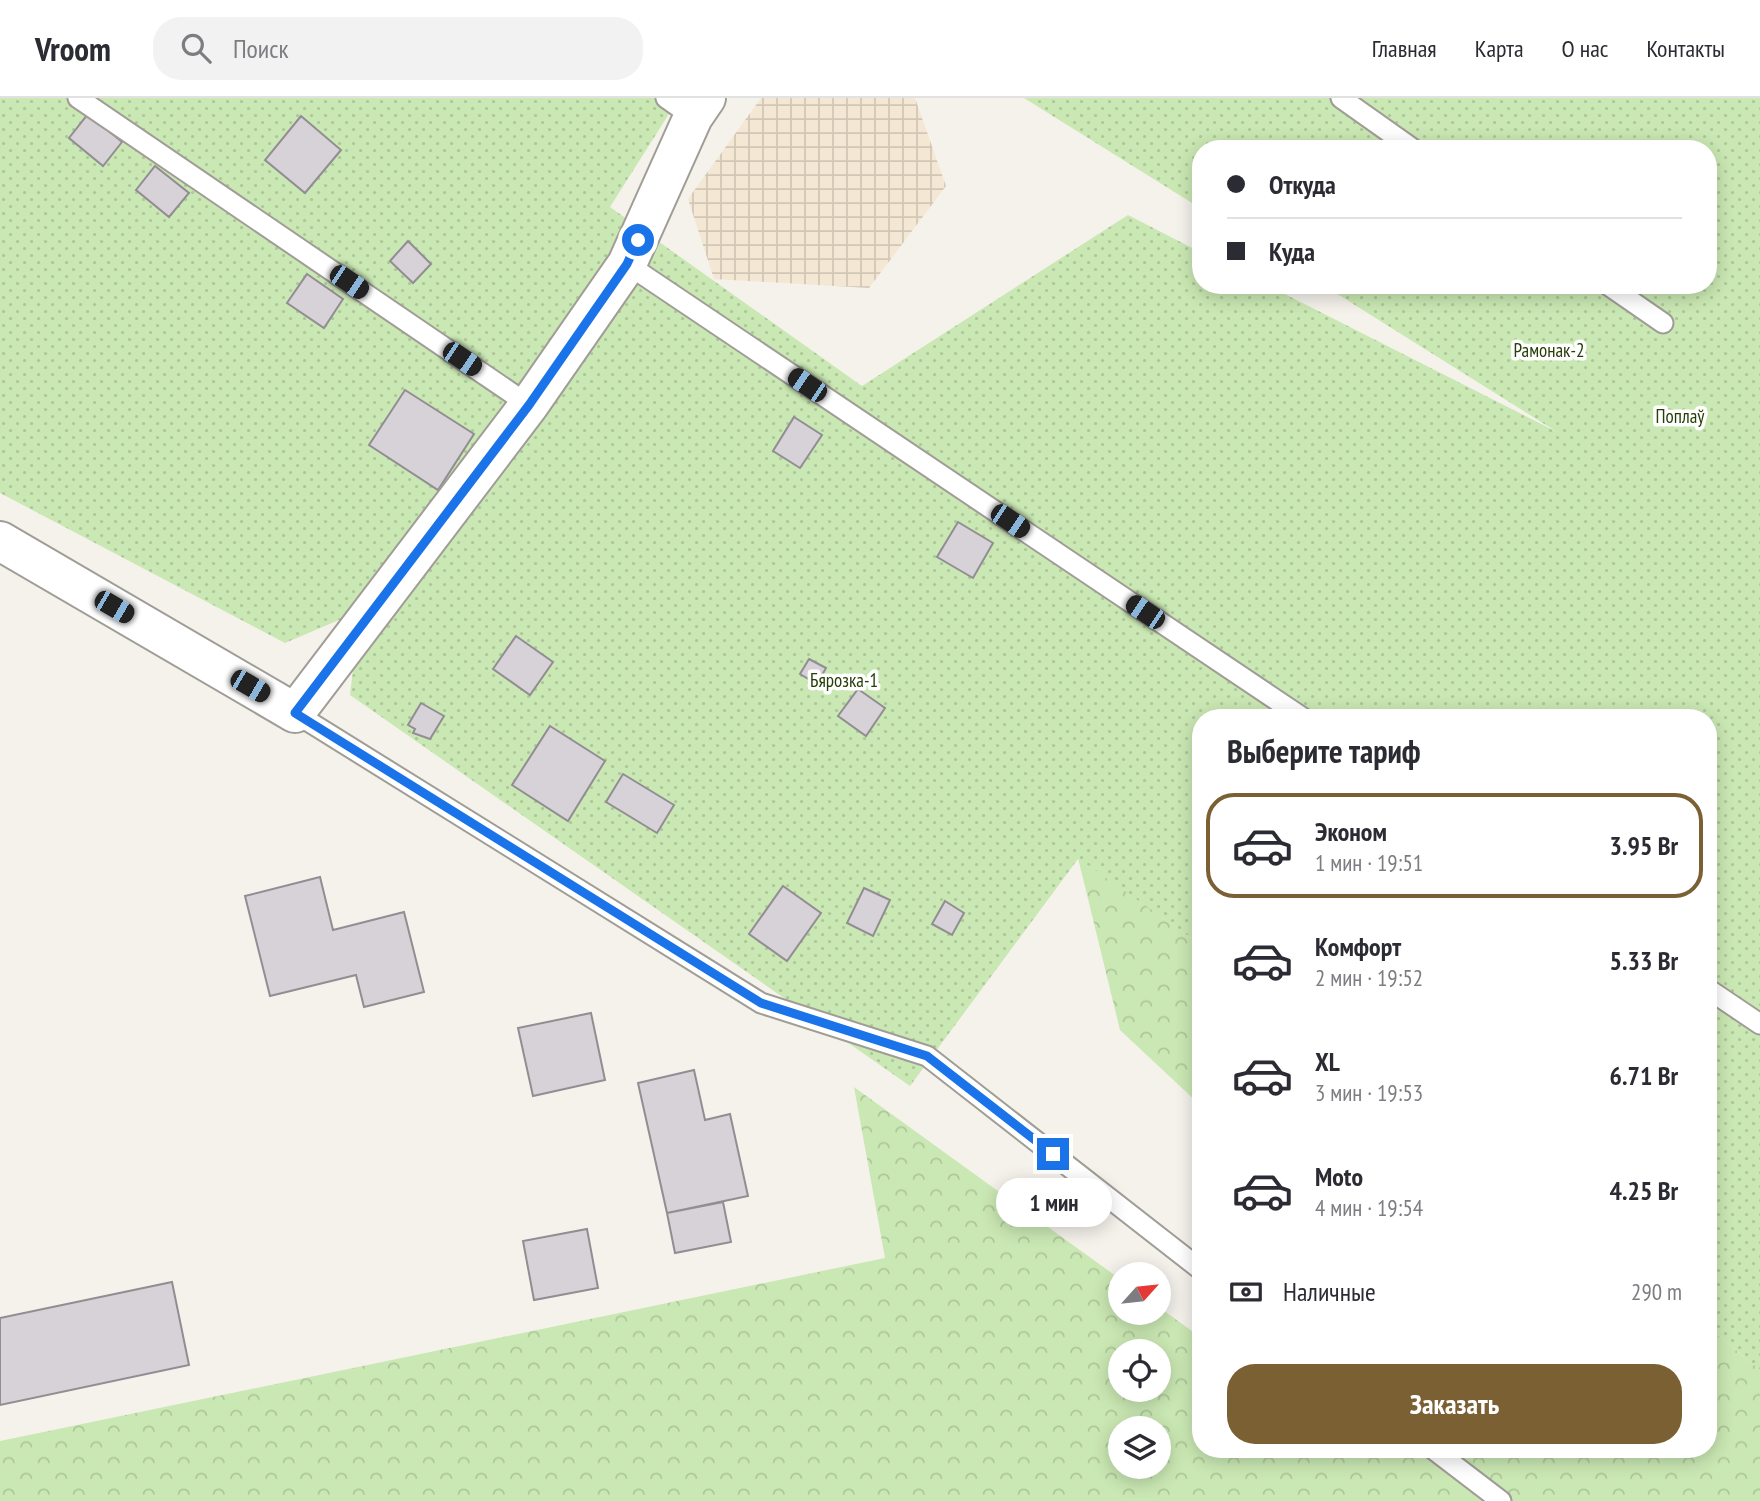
<!DOCTYPE html>
<html lang="ru">
<meta charset="utf-8">
<style>
:root{--surface:#fff;--page:#f2f2f3;--text:#2b2b33;--muted:#7c7c81;--line:#e1e1e2;--accent:#7a6032}
body{margin:0;font-family:"PT Sans Narrow",sans-serif;background:var(--page);color:var(--text);height:100vh;display:flex;flex-direction:column;font-size:26px;white-space:nowrap}
*{box-sizing:border-box;margin:0}
p{font-size:23px;color:var(--muted)}
.icon{flex:none;width:38px;height:38px;fill:none;stroke:currentColor;stroke-width:2;stroke-linecap:round;stroke-linejoin:round}
.map{position:relative;flex:1;overflow:hidden}
.panel{position:absolute;left:1192px;top:611px;width:525px;height:749px;display:flex;flex-direction:column;background:var(--surface);border-radius:28px;box-shadow:0 4px 18px #0003}
.panel>*{flex:none}
.hud{position:absolute;left:1192px;top:42px;width:525px;height:154px;border-radius:28px;box-shadow:0 4px 18px #0003;display:grid;align-content:center;height:154px;padding:0 35px;background:var(--surface)}
.needle{width:46px;rotate:63deg}
.buttons{position:absolute;left:1108px;top:1164px;display:grid;gap:14px}
.buttons a{display:grid;place-items:center;width:63px;height:63px;border-radius:50%;background:var(--surface);box-shadow:0 4px 18px #0003;font-size:35px}
.end{position:absolute;width:32px;height:32px;margin:-16px;border:9px solid #1a73e8;background:#fff;box-shadow:0 0 0 4px #fff}
.from{border-radius:50%}
.bubble{position:absolute;height:49px;border-radius:24px;background:var(--surface);box-shadow:0 4px 18px #0003;font-size:23px;font-weight:600;line-height:49px;text-align:center}
.car{position:absolute;width:21px;height:42px;margin:-21px -10px;border-radius:9px;box-shadow:0 0 5px 2px #0007;background:linear-gradient(#222 24%,#8ab4d8 0 40%,#222 0 76%,#8ab4d8 0 86%,#222 0)}
.hud b{display:flex;align-items:center;gap:24px;height:66px;font-size:26px}
.hud b+b{border-top:2px solid var(--line)}
.hud i{width:18px;height:18px;background:var(--text)}
ul{padding:0;list-style:none}
li{display:flex;align-items:center;gap:21px;height:105px;margin:0 14px 10px;padding:0 21px;border:4px solid transparent;border-radius:28px}
li div{flex:1}
li b{display:block;font-size:26px}
li em{font-style:normal;font-weight:600}
li.current{border-color:var(--accent)}
li>.icon{width:63px;height:63px;stroke-width:1.5}
h2{padding:0 35px;font-size:32px;line-height:84px}
.pay{display:flex;align-items:center;gap:18px;height:77px;padding:0 35px;font-size:26px}
.pay p{margin-inline-start:auto}
.action{display:flex;gap:14px;margin-top:auto;padding:14px 35px}
.action a{flex:1;height:80px;border-radius:28px;background:var(--accent);color:#fff;font-size:28px;font-weight:600;line-height:80px;text-align:center}
header{display:flex;align-items:center;gap:42px;box-sizing:border-box;height:98px;padding:0 35px;background:var(--surface);border-bottom:2px solid var(--line)}
header strong{font-size:33px}
nav{display:flex;gap:38px;margin-inline-start:auto;font-size:24px}
.search{width:490px;height:63px;background:var(--page);display:flex;align-items:center;gap:18px;box-sizing:border-box;padding:0 24px;border-radius:28px;color:var(--muted);font-size:26px}
.map>svg:first-child{display:block}
.industrial{fill:url(#industrial-grid)}
.grass{fill:url(#grass-dots)}
.forest{fill:url(#forest-crowns);fill-rule:evenodd}
.building{fill:#d6d2d7;stroke:#918d92;stroke-width:2}
.lines{fill:none;stroke-linecap:round;stroke-linejoin:round}
.service-casing{stroke:#a09d97;stroke-width:23}
.minor-casing{stroke:#a09d97;stroke-width:42}
.service{stroke:#fff;stroke-width:19}
.minor{stroke:#fff;stroke-width:38}
.route{stroke:#1a73e8;stroke-width:9}
.labels{text-anchor:middle;stroke-width:7;stroke-linejoin:round;paint-order:stroke}
.park-label{font-size:19px;fill:#253f06;stroke:#fff}
</style>
<header>
<strong>Vroom</strong>
<div class="search"><svg class="icon" aria-label="search" viewBox="0 0 24 24"><circle cx="10" cy="10" r="6"/><path d="M15 15l6 6"/></svg>Поиск</div>
<nav><a>Главная</a><a>Карта</a><a>О нас</a><a>Контакты</a></nav>
</header>
<div class="map">
<svg width="1760" height="1403" viewBox="0 0 1760 1403">
<defs>
<pattern id="industrial-grid" width="8" height="8" patternUnits="userSpaceOnUse" patternTransform="scale(1.75)"><rect width="8" height="8" fill="#f4e7d3"/><path d="M0 4h8M4 0v8" fill="none" stroke="#d2c7b6"/></pattern>
<pattern id="grass-dots" width="8" height="8" patternUnits="userSpaceOnUse" patternTransform="scale(1.75)"><rect width="8" height="8" fill="#cae8b3"/><path d="M2 2h.1M6 6h.1" fill="none" stroke="#aec79a" stroke-width="1.8" stroke-linecap="round"/></pattern>
<pattern id="forest-crowns" width="20" height="18" patternUnits="userSpaceOnUse" patternTransform="scale(1.75)"><rect width="20" height="18" fill="#cae8b3"/><path d="M2 6a3 3 0 1 1 6 0M12 15a3 3 0 1 1 6 0" fill="none" stroke="#aec79a"/></pattern>
</defs>
<rect width="100%" height="100%" fill="#f5f2ec"/>
<path class="industrial" d="M761,0H915L946,88L869,190L714,181L688,101Z"/>
<path class="grass" d="M0,0H679L610,109L862,288L1128,117L1200,154V187H1267L1557,334L1323,187H1708V51H1200V110L1024,0H1760V1272L1708,1229V620H1200V846L1078,761L910,988L350,597L360,513L285,545L0,395Z"/>
<path class="forest" d="M1078,760L1200,846V1007L1120,932Z
M854,989L1120,1181V1214H1158L1159,1209L1200,1239V1351H1708V1229L1760,1272V1403H0V1343L885,1160ZM1120,1253H1158V1292H1120ZM1120,1330H1158V1368H1120Z"/>
<path class="building" d="M88,16L122,44L103,68L69,40Z
M301,18L341,52L305,95L265,62Z
M155,68L189,95L169,119L136,92Z
M408,143L431,166L413,185L390,163Z
M307,176L343,201L324,230L287,205Z
M405,292L474,336L438,392L369,347Z
M794,319L822,337L800,370L773,353Z
M958,424L993,445L973,480L937,459Z
M516,538L553,564L530,597L493,571Z
M809,561L826,570L817,586L800,576Z
M858,591L885,610L866,638L838,618Z
M421,605L444,618L430,641L413,635L415,631L408,627Z
M550,628L605,663L568,723L512,687Z
M623,676L674,707L657,735L606,704Z
M320,779L333,832L404,814L424,894L364,909L356,877L270,898L245,798Z
M783,788L821,815L787,863L749,836Z
M864,790L890,802L873,838L847,825Z
M945,803L964,815L952,837L932,826Z
M591,915L605,982L533,998L518,930Z
M694,972L705,1022L730,1016L748,1098L667,1115L638,985Z
M723,1104L731,1144L675,1155L667,1115Z
M587,1131L598,1190L534,1202L523,1143Z
M172,1184L189,1267L0,1307V1220Z"/>
<g class="lines">
<g class="service-casing">
<path id="service" d="M78,0L529,307
M666,0L693,19
M1341,0L1413,51
M627,166L1303,620
M1608,187L1663,225
M295,615L761,905L927,958L1200,1171
M1708,891L1760,926
M1433,1351L1501,1403"/>
</g>
<g class="minor-casing">
<path id="minor" d="M0,443L295,615L529,307L627,166L693,19L706,0"/>
</g>
<use href="#service" class="service"/>
<use href="#minor" class="minor"/>
</g>
<g class="lines">
<path class="route" d="M638,142L627,166L529,307L295,615L761,905L927,958L1053,1056"/>
</g>
<g class="labels">
<g class="park-label">
<text x="1549" y="259">Рамонак-2</text>
<text x="1680" y="325">Поплаў</text>
<text x="844" y="589">Бярозка-1</text>
</g>
</g>
</svg>
<div class="buttons">
<a><svg class="needle" viewBox="-14 -14 28 28"><path d="M0-13l5 13h-10z" fill="#e53935"/><path d="M0 13l5-13h-10z" fill="#7c7c81"/></svg></a>
<a><svg class="icon" aria-label="locate" viewBox="0 0 24 24"><circle cx="12" cy="12" r="6"/><path d="M12 2v4M12 18v4M2 12h4M18 12h4"/></svg></a>
<a><svg class="icon" aria-label="layers" viewBox="0 0 24 24"><path d="M12 4l9 5-9 5-9-5zM3 14l9 5 9-5"/></svg></a>
</div>
<i class="end from" style="left:638px;top:142px"></i>
<i class="end" style="left:1053px;top:1056px"></i>
<div class="bubble" style="left:996px;top:1080px;width:116px">1 мин</div>
<i class="car" style="left:349px;top:184px;rotate:124deg"></i>
<i class="car" style="left:462px;top:261px;rotate:124deg"></i>
<i class="car" style="left:807px;top:287px;rotate:304deg"></i>
<i class="car" style="left:1010px;top:423px;rotate:124deg"></i>
<i class="car" style="left:114px;top:509px;rotate:120deg"></i>
<i class="car" style="left:1145px;top:514px;rotate:304deg"></i>
<i class="car" style="left:250px;top:588px;rotate:120deg"></i>
<div class="hud">
<b><i class="from"></i>Откуда</b>
<b><i></i>Куда</b>
</div>
<section class="panel">
<h2>Выберите тариф</h2>
<ul>
<li class="current"><svg class="icon" aria-label="car" viewBox="0 0 24 24"><path d="M5 17H2v-5l4-1 3-4h7l3 4 3 1v5h-3M9 17h6M6 11h13"/><circle cx="7" cy="17" r="2"/><circle cx="17" cy="17" r="2"/></svg><div><b>Эконом</b><p>1 мин · 19:51</p></div><em>3.95 Br</em></li>
<li><svg class="icon" aria-label="car" viewBox="0 0 24 24"><path d="M5 17H2v-5l4-1 3-4h7l3 4 3 1v5h-3M9 17h6M6 11h13"/><circle cx="7" cy="17" r="2"/><circle cx="17" cy="17" r="2"/></svg><div><b>Комфорт</b><p>2 мин · 19:52</p></div><em>5.33 Br</em></li>
<li><svg class="icon" aria-label="car" viewBox="0 0 24 24"><path d="M5 17H2v-5l4-1 3-4h7l3 4 3 1v5h-3M9 17h6M6 11h13"/><circle cx="7" cy="17" r="2"/><circle cx="17" cy="17" r="2"/></svg><div><b>XL</b><p>3 мин · 19:53</p></div><em>6.71 Br</em></li>
<li><svg class="icon" aria-label="car" viewBox="0 0 24 24"><path d="M5 17H2v-5l4-1 3-4h7l3 4 3 1v5h-3M9 17h6M6 11h13"/><circle cx="7" cy="17" r="2"/><circle cx="17" cy="17" r="2"/></svg><div><b>Moto</b><p>4 мин · 19:54</p></div><em>4.25 Br</em></li>
</ul>
<div class="pay"><svg class="icon" aria-label="cash" viewBox="0 0 24 24"><path d="M3 7h18v10H3z"/><circle cx="12" cy="12" r="2"/></svg>Наличные<p>290 m</p></div>
<div class="action"><a>Заказать</a></div>
</section>
</div>
